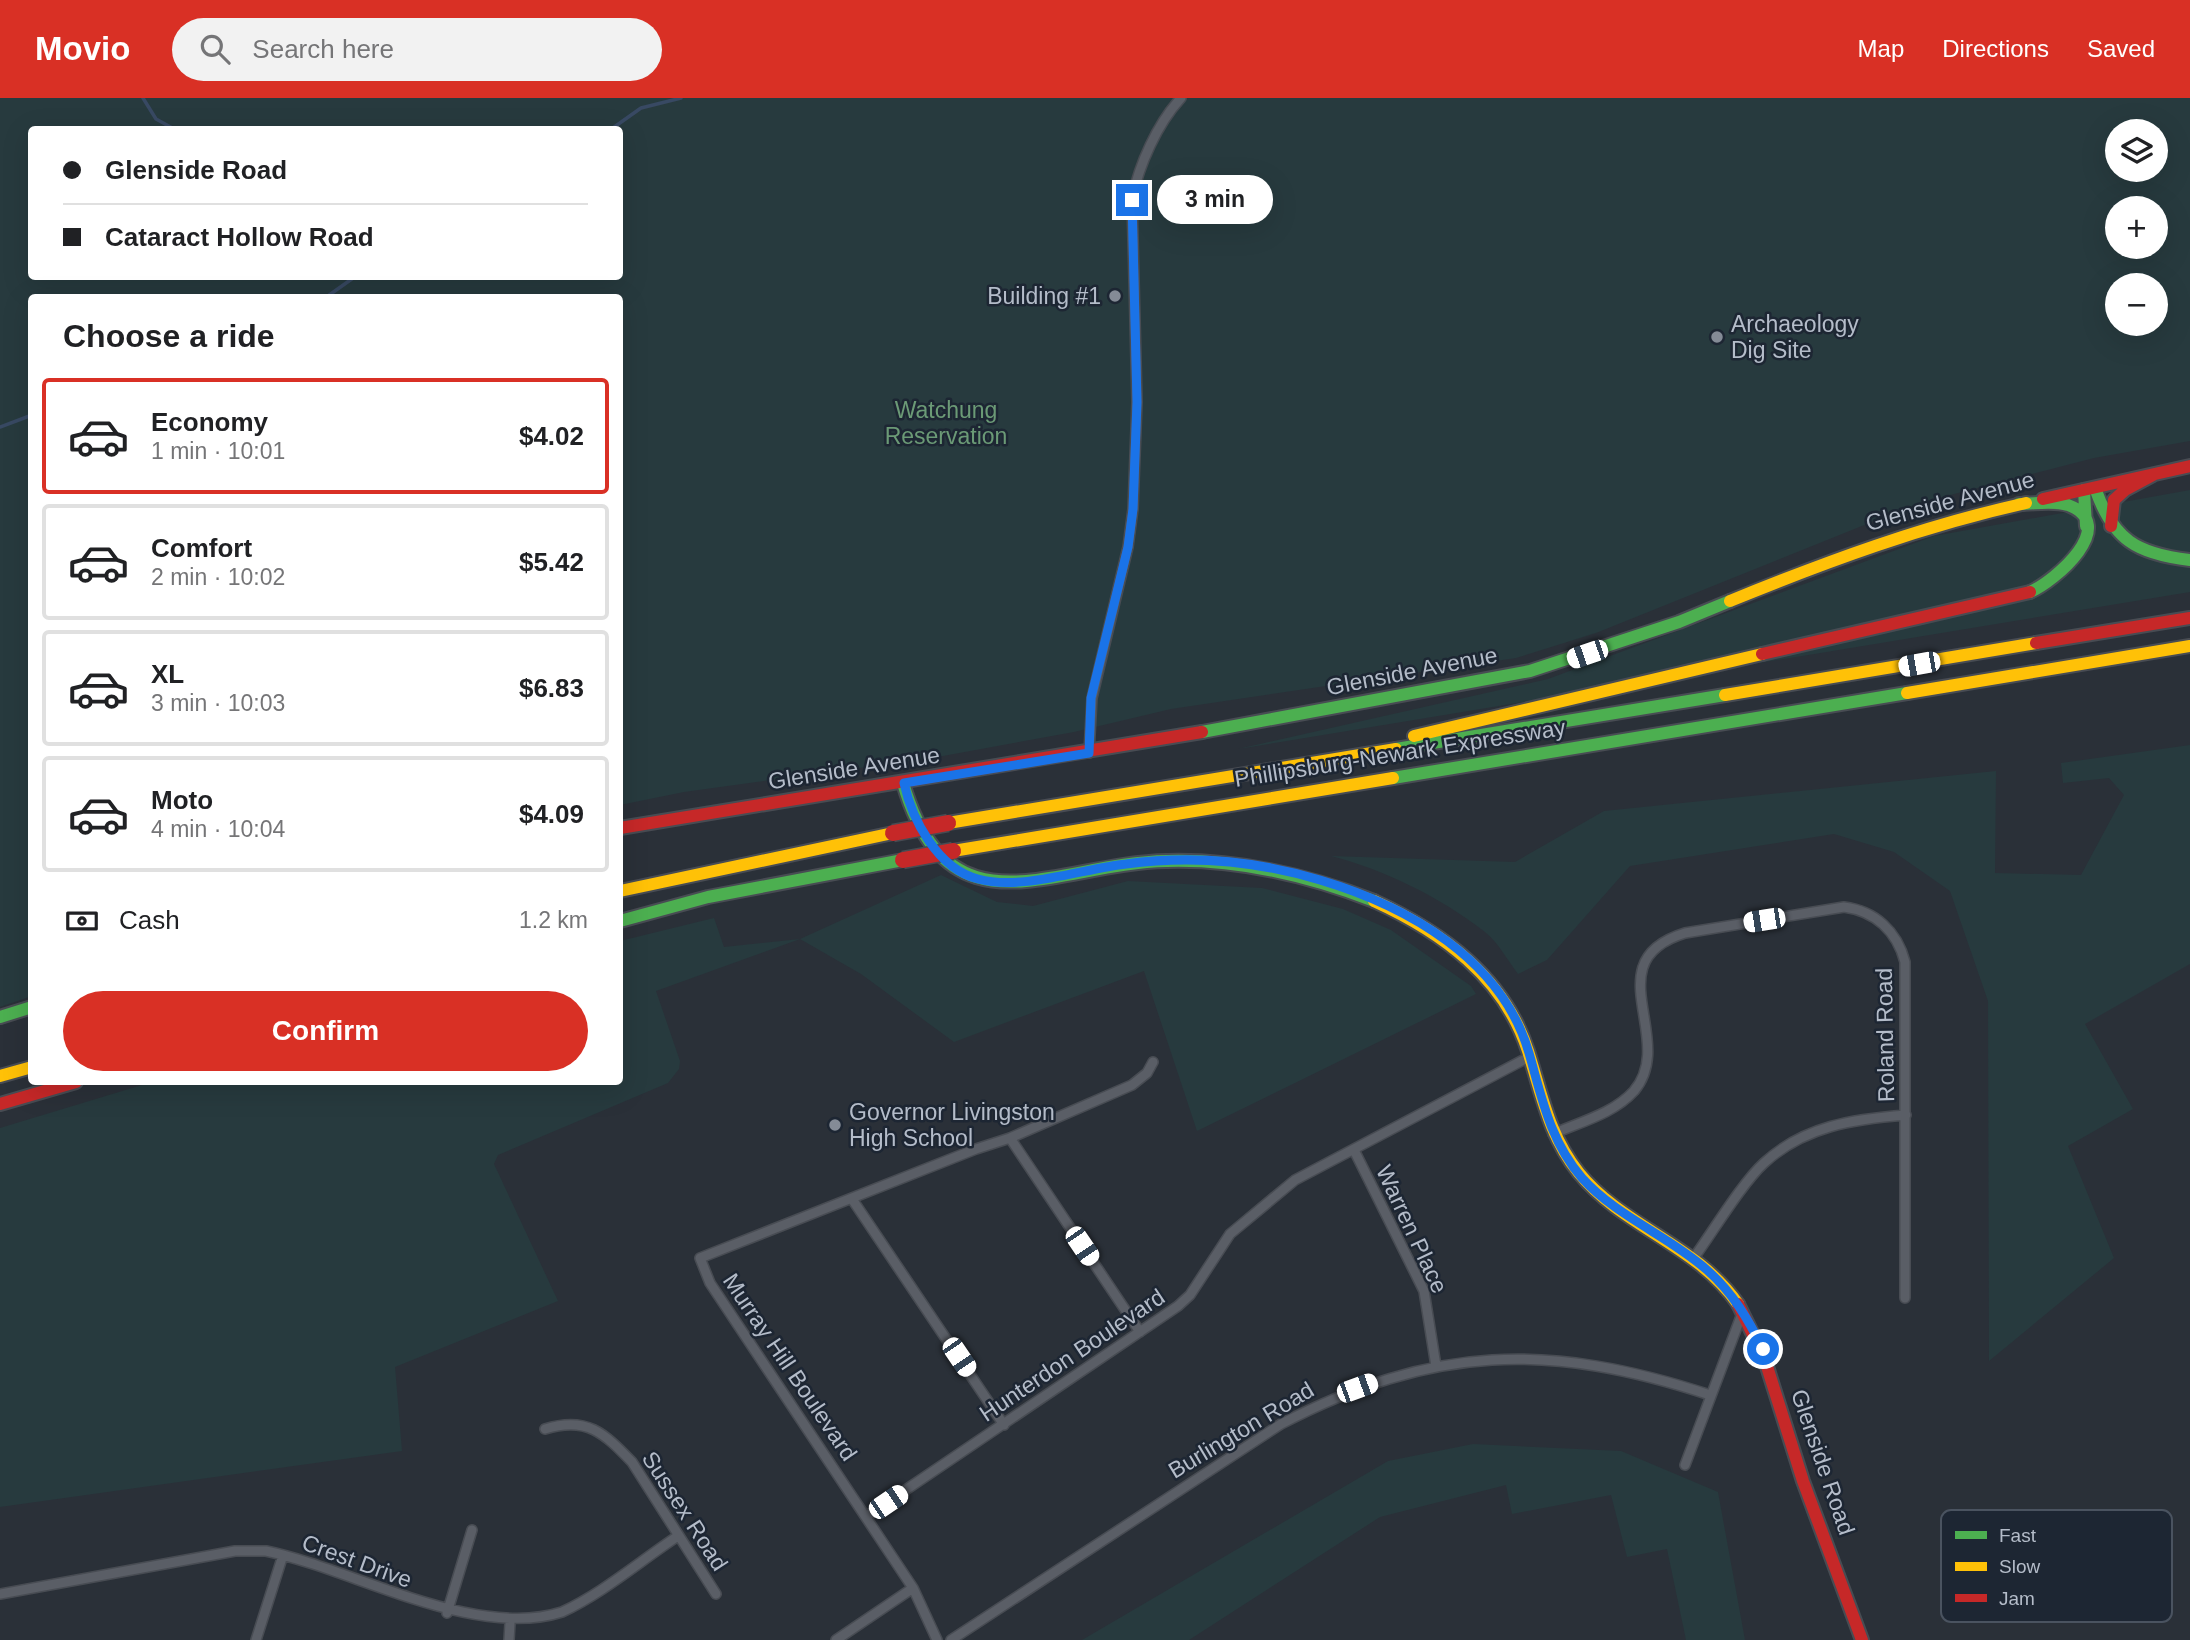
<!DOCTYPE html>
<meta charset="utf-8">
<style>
:root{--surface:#fff;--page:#f2f2f2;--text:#202124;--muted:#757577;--line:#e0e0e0;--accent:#d93025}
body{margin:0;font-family:Helvetica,sans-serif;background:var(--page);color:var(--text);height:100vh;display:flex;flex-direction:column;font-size:26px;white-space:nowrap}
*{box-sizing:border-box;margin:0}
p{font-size:23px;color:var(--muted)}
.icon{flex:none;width:38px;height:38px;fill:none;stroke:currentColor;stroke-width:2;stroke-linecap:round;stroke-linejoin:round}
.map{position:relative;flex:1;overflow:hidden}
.drawer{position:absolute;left:28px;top:196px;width:595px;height:791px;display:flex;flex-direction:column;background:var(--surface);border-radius:7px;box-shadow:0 7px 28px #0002}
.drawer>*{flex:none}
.banner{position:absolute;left:28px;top:28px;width:595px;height:154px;border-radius:7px;box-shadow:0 7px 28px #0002;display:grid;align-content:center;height:154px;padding:0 35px;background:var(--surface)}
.tools{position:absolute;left:2105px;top:21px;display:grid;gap:14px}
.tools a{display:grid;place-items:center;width:63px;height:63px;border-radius:50%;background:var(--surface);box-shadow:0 7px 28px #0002;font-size:35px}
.end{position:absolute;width:32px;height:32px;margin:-16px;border:9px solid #1a73e8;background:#fff;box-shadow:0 0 0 4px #fff}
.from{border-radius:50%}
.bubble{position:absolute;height:49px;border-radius:24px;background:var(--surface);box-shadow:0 7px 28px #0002;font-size:23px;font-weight:800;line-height:49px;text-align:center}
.car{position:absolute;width:21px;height:42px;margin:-21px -10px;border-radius:9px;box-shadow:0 0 5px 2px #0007;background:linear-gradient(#fff 24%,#345 0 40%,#fff 0 76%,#345 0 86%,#fff 0)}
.banner b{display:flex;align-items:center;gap:24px;height:66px;font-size:26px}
.banner b+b{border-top:2px solid var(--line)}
.banner i{width:18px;height:18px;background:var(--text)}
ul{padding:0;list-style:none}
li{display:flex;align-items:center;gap:21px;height:116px;margin:0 14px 10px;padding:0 21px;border:4px solid var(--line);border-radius:7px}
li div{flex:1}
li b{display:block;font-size:26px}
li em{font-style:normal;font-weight:800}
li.current{border-color:var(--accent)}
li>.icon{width:63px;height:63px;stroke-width:1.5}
h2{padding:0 35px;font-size:32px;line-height:84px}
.pay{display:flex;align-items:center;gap:18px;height:77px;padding:0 35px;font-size:26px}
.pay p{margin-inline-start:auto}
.primary-button{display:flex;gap:14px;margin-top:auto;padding:14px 35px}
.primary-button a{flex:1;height:80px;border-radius:42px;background:var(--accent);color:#fff;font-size:28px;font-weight:800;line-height:80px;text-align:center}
header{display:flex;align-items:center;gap:42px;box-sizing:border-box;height:98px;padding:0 35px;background:var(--accent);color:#fff}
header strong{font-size:33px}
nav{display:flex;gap:38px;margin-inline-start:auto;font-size:24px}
.search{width:490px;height:63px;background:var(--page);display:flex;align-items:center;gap:18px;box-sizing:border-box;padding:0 24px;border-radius:38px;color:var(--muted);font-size:26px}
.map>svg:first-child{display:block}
.green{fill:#273a3e;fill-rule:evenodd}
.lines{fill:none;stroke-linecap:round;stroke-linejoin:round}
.stream{stroke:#384963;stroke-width:3.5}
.street-casing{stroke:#484c53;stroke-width:12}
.fast-casing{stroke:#484c53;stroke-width:16}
.slow-casing{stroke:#484c53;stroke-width:16}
.jam-casing{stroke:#484c53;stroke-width:16}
.street{stroke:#5a5e66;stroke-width:9}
.fast{stroke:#4caf50;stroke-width:12}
.slow{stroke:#ffc107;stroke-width:12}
.jam{stroke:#c62828;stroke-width:12}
.jam-bridge-casing{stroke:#474c53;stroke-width:19;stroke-linecap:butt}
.jam-bridge{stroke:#c62828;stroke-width:16}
.route{stroke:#1a73e8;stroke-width:9}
.poi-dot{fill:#848b96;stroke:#1d2633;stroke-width:2.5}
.labels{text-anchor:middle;stroke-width:5;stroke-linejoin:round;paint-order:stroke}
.poi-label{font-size:23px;fill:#b4bcc9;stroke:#1d2633;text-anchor:start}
.park-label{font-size:23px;fill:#6b9a76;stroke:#1d2633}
.street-label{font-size:23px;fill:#b4bcc9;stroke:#1d2633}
.key{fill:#1d2633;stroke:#4a5360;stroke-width:2}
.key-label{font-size:19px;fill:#b4bcc9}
</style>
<header>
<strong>Movio</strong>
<div class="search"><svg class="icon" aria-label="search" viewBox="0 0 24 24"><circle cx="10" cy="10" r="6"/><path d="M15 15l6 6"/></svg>Search here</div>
<nav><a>Map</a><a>Directions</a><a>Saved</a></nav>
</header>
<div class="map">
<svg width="2190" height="1542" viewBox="0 0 2190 1542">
<rect width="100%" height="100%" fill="#2a3038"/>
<path class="green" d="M0,0H2190V343L2094,360L1919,405L1596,535L1516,560L1171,611L1074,634L932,660L684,694L620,707V200H32V898L0,909ZM32,32H620V178H32ZM2118,33H2156V72H2118ZM2118,110H2156V149H2118ZM2118,187H2156V226H2118Z
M2190,392V494L1238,651L1548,581L1934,438Z
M2190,647V866L2085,926L2133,1011L2068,1048L2114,1160L1989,1263L1988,903L1950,793L1894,754L1834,736L1630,768L1547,862L1518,876C1508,863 1498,844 1485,834C1440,799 1385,772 1331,758L1515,764L1604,713L1996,673L1995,775L2081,777L2124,697L2109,680L2063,685L2061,665Z
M941,777L997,804L1033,808L1128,783L1262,790L1343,811L1391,832L1471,888L1476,896L1197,1033L1144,873L954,944L861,876L800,841L656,893L680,963L679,971L668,985L498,1057L494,1066L558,1203L395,1269L402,1353L0,1409V1030L152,984H620V843L714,820L724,849L800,841Z
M1473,1346L1621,1353L1718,1394L1745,1542H1686L1667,1451L1627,1459L1611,1397L1512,1416L1506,1387L1380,1419L1189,1542H1082L1388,1363Z"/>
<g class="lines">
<path class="stream" d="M143,0L156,21L176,32
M610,32L641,10L681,0
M325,200L356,178
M0,329L32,317"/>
<g class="street-casing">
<path id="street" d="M1089,655L1092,600L1128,449L1133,411L1137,304L1132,101C1139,67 1157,26 1181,0
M1553,1036C1580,1024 1613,1016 1634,993C1678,941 1594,863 1685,835L1844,809C1875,813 1897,833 1905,864V1200
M1010,1040L1140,1234
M1354,1052L1424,1193L1436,1268
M852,1101L1004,1327
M1693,1161C1712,1135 1742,1085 1764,1065C1804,1028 1854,1021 1906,1017
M545,1331C587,1318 604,1335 632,1364L716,1496
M1685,1367L1743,1213
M867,1418L1178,1208L1190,1197L1230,1136L1295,1082L1529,959
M0,1496L235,1453H266C353,1471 474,1542 562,1514C603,1495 640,1463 678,1438
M447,1515L472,1432
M256,1542L283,1457
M509,1542L510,1525
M836,1542L913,1490
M937,1542L913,1490L710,1185L700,1160L976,1051L1010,1040L1132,987L1147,975L1153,964
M951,1542L1281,1326C1433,1247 1549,1244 1710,1297"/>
</g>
<g class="fast-casing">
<path id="fast" d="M2095,390C2113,442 2137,456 2190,462
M2084,392L2086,428
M2019,406C2035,406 2053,402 2068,407C2121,427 2055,483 2030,494
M1202,634L1530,573L1679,524L1730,503
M1396,651L1725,597
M1393,680L1907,595
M903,685C949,842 1054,765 1167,763C1239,761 1307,777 1374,803
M620,823L708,799L903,762
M0,919L32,909"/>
</g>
<g class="slow-casing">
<path id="slow" d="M1730,503C1828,463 1923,428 2026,405
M1907,595L2190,548
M1725,597L2036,545
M1414,638L1762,556
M948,725L1396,651
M953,753L1393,680
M620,793L893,735
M1374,803C1442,834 1504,879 1528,953C1542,997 1549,1038 1579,1075C1623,1129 1697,1147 1738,1206
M0,978L32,969"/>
</g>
<g class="jam-casing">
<path id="jam" d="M2043,401L2190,368
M2111,428L2114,402L2125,392L2153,377
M2036,545L2190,520
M1762,556L2030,494
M620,730L1202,634
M0,1006L76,984
M1738,1206L1764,1259L1803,1383L1862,1542"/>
</g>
<use href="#street" class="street"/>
<use href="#fast" class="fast"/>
<use href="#slow" class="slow"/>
<use href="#jam" class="jam"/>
<g class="jam-bridge-casing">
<path id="jam-bridge" d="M893,735L948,725
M903,762L953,753"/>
</g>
<use href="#jam-bridge" class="jam-bridge"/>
</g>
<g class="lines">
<path class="route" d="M1132,102L1137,304L1133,411L1128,449L1091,600L1089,655L904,685C912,722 938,771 978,781C1021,793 1082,771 1126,766C1192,757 1257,763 1320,782C1407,808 1502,861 1529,955C1542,1000 1550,1043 1582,1080C1617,1119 1669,1138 1707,1172C1733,1195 1748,1221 1763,1251"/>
</g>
<g class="poi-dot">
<circle cx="1115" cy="198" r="7"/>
<circle cx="1717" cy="239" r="7"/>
<circle cx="835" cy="1027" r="7"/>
</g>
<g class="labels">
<g class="poi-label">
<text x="1101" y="206" text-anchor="end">Building #1</text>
<text x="1731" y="234">Archaeology<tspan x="1731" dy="26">Dig Site</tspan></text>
<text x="849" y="1022">Governor Livingston<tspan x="849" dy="26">High School</tspan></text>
</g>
<g class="park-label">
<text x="946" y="320">Watchung<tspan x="946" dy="26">Reservation</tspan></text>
</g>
<g class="street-label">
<text transform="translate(1950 403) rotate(-15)" y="8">Glenside Avenue</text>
<text transform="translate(1412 573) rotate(-11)" y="8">Glenside Avenue</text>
<text transform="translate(1400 655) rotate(-9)" y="8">Phillipsburg-Newark Expressway</text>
<text transform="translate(854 670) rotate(-9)" y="8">Glenside Avenue</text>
<text transform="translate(1885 937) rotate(-91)" y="8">Roland Road</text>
<text transform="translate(1412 1131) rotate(65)" y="8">Warren Place</text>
<text transform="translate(1072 1257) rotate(-34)" y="8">Hunterdon Boulevard</text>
<text transform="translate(790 1269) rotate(56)" y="8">Murray Hill Boulevard</text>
<text transform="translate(1241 1332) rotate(-31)" y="8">Burlington Road</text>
<text transform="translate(1823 1364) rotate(71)" y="8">Glenside Road</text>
<text transform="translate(685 1413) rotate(57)" y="8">Sussex Road</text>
<text transform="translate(357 1463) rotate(20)" y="8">Crest Drive</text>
</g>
</g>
<rect x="1941" y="1412" width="231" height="112" rx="10" class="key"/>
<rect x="1955" y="1433" width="32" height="8" fill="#4caf50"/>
<rect x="1955" y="1464" width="32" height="9" fill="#ffc107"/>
<rect x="1955" y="1496" width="32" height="8" fill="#c62828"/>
<g class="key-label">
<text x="1999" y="1444">Fast</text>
<text x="1999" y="1475">Slow</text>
<text x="1999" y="1507">Jam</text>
</g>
</svg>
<div class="tools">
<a><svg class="icon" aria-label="layers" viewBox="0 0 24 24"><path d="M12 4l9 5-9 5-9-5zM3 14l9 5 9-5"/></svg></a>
<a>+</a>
<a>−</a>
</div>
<i class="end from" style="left:1763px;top:1251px"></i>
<i class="end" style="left:1132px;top:102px"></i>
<div class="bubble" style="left:1157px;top:77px;width:116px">3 min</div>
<i class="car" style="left:1587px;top:556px;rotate:251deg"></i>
<i class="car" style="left:1919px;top:566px;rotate:260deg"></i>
<i class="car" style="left:1764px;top:822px;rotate:261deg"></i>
<i class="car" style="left:1082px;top:1148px;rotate:146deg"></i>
<i class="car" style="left:959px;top:1259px;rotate:146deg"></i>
<i class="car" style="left:1357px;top:1290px;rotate:70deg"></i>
<i class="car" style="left:888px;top:1404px;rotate:56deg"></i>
<div class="banner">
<b><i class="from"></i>Glenside Road</b>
<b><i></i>Cataract Hollow Road</b>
</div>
<section class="drawer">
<h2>Choose a ride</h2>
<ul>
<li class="current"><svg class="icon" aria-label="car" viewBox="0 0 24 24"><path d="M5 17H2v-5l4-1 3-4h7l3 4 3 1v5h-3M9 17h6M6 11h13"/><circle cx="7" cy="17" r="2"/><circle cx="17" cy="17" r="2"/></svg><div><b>Economy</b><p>1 min · 10:01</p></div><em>$4.02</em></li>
<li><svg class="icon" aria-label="car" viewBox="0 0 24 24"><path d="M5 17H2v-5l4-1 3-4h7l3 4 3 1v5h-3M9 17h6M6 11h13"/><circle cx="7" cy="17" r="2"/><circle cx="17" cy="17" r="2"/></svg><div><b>Comfort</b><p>2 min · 10:02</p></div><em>$5.42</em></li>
<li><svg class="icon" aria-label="car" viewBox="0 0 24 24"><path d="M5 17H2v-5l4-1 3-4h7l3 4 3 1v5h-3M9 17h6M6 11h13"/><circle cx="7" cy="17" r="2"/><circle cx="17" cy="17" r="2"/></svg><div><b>XL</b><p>3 min · 10:03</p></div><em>$6.83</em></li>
<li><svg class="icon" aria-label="car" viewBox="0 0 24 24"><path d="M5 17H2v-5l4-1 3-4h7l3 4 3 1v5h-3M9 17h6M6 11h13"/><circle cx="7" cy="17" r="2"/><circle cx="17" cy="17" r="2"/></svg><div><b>Moto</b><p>4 min · 10:04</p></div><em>$4.09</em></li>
</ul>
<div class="pay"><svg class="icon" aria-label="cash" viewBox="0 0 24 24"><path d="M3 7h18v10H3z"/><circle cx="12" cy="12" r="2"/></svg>Cash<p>1.2 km</p></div>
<div class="primary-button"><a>Confirm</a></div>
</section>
</div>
